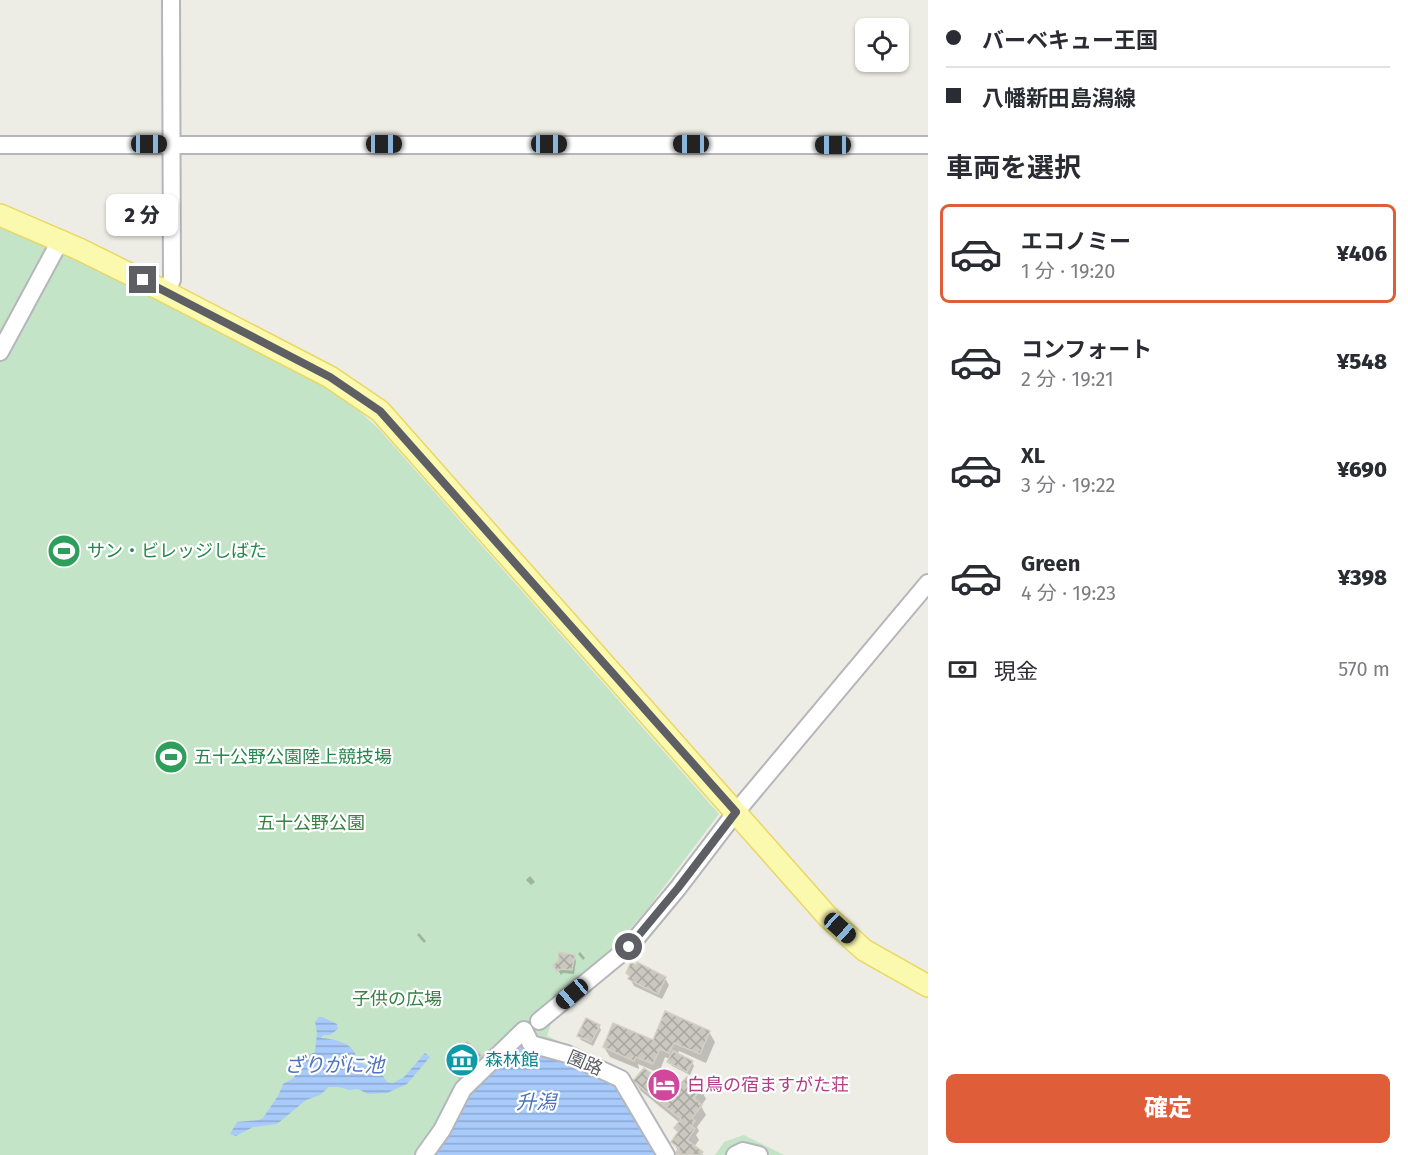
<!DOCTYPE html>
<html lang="ja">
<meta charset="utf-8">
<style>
:root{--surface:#fff;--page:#f2f2f3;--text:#2b2b33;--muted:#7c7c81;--line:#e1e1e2;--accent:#e05d39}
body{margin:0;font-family:"Fira Sans","Noto Sans JP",sans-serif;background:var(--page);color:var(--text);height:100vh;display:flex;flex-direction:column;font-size:22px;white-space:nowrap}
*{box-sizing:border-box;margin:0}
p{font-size:20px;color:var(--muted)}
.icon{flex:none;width:33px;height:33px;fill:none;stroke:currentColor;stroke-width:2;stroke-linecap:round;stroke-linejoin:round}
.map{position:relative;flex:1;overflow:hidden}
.drawer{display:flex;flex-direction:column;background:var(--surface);width:480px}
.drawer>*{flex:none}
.hud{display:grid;align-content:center;height:132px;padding:0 18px;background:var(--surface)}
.tools{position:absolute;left:855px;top:18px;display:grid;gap:12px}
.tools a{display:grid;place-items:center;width:54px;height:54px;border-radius:9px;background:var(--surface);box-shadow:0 2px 4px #0004;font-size:30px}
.end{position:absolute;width:27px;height:27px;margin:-14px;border:8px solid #5d5f64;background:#fff;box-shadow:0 0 0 3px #fff}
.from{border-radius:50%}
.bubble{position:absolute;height:42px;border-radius:9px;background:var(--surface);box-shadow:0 2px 4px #0004;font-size:20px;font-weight:800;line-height:42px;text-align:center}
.car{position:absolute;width:18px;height:36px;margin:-18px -9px;border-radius:8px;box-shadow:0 0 4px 2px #0007;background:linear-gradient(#222 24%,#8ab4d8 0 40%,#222 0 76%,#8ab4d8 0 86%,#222 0)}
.hud b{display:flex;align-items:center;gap:21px;height:57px;font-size:22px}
.hud b+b{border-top:2px solid var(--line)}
.hud i{width:15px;height:15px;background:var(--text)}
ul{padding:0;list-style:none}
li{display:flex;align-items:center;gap:18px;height:99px;margin:0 12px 9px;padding:0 6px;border:3px solid transparent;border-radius:9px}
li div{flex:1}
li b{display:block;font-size:22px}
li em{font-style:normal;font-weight:800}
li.current{border-color:var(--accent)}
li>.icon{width:54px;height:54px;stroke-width:1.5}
h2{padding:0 18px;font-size:27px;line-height:72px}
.pay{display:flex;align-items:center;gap:15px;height:66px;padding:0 18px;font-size:22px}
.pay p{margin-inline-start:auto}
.action{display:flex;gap:12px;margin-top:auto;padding:12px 18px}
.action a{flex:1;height:69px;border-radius:9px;background:var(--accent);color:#fff;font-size:24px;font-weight:800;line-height:69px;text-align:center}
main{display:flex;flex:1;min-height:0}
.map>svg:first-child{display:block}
.park{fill:#c3e4c7}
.water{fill:url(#water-rules)}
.shadow{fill:#0003}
.building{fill:url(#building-cross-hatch);stroke:#d3d0c3;stroke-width:1.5}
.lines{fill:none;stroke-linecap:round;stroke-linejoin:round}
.minor-casing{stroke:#b5b6bb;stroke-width:20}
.major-casing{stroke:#ead762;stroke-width:24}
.minor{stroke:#fff;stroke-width:16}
.major{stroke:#fbf9ad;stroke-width:21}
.route{stroke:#5d5f64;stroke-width:8}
.labels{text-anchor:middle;stroke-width:4.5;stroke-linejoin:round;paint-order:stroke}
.leisure-label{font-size:18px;fill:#27864d;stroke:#fff;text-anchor:start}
.park-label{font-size:18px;fill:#388045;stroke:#fff}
.culture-label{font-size:18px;fill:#0d838f;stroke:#fff;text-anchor:start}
.street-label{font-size:18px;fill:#5d5f64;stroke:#fff}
.hotel-label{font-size:18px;fill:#b23c85;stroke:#fff;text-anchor:start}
.water-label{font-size:20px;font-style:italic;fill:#4c73bd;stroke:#fff}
</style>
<main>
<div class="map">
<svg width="928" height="1155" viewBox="0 0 928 1155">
<defs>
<pattern id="water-rules" width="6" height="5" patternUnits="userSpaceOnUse" patternTransform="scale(1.5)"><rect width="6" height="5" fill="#a8cbfb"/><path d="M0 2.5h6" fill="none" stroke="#8ca8cf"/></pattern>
<pattern id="building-cross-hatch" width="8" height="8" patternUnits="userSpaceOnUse" patternTransform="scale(1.5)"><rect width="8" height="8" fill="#cac8c1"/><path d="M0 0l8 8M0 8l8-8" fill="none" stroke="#a7a6a0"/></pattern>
</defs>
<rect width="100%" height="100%" fill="#eeede5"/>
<path class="park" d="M0,228L83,259L343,397L378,428L719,814L648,908L552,1021L547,1036L618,1068L673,1155H0Z
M744,1135L784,1155H715L724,1142Z"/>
<path class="water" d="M319,1017H322L337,1024L338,1029L330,1035H323L321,1038C334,1039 355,1043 356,1058L363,1064L379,1070L387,1082L393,1083L404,1077L425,1053L430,1057L407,1084L387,1093L368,1094L358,1089L349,1090L339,1087H329L320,1095L306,1100L277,1124L253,1127L236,1136L230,1134L237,1122L259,1120L263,1118L278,1096L283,1084L294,1078L299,1058L306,1060L309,1055L315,1052L317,1033L315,1022Z
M516,1047H531L609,1073L666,1155H434L465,1096Z"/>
<path class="shadow" d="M530,876L535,882L531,885L526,880Z
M419,933L426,941L424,943L417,935Z
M580,952L585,958L583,960L578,954Z
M574,956L576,961L574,974L563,973L561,975L555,965Z
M627,973L665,978L669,985L662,999L634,986Z
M599,1026L601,1030L593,1046L581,1040L579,1036Z
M709,1032L715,1042L706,1063L679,1051L677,1055L692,1062L694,1066L690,1075L672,1066L669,1062L670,1059L665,1057L659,1073L638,1064L639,1069L610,1057L604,1047L654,1042Z
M481,1056L484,1063L463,1084L447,1064Z
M659,1081L701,1089L706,1099L701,1106L706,1115L697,1127L699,1131L696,1135L699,1140L694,1147L703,1155H677L679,1152L673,1142L679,1134L676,1128L680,1123L641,1091L635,1082Z"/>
<path class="building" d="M559,952L575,955L572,970L561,969L557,972L553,965L558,961Z
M631,962L636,965L637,962L666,977L658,994L628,979L630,976L626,973Z
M665,1011L710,1031L700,1054L674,1043L669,1053L660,1049L653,1064L636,1057L634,1061L603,1047L613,1023L653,1040Z
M586,1018L600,1025L591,1042L577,1036Z
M467,1041L482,1055L459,1078L445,1064L452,1057L449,1054L460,1043L463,1045Z
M673,1051L693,1061L687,1072L667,1062Z
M644,1068L659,1079L665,1071L681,1083L687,1077L702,1088L694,1098L702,1105L692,1118L695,1121L691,1126L695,1129L687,1140L703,1152L701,1155L675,1154L679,1148L671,1142L678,1132L674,1128L681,1119L633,1081Z"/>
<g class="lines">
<g class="minor-casing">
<path id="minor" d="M0,145H928
M164,291L172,280L171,0
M0,352L60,241
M539,1021L629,947L678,888L736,812L928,583
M424,1155L442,1130L463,1089L524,1030L531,1044L567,1054L621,1079L666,1155
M735,1155L743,1151L759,1155"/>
</g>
<g class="major-casing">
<path id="major" d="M0,215L79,249L164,291L330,377L380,411L828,917L864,950L928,986"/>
</g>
<use href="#minor" class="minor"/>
<use href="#major" class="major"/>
</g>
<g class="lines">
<path class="route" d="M143,280L330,377L380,411L736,812L678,888L629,947"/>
</g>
<defs>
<g id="stadium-disc" transform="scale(1.725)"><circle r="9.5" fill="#2e9e5b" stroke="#fff"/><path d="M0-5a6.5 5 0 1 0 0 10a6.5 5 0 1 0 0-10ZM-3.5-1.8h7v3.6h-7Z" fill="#fff"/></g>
<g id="museum-disc" transform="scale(1.725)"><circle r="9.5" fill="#0f9aa8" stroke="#fff"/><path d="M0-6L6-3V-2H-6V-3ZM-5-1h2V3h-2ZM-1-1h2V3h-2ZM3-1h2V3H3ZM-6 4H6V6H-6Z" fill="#fff"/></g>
<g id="hotel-disc" transform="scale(1.725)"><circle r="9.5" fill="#d1479c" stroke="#fff"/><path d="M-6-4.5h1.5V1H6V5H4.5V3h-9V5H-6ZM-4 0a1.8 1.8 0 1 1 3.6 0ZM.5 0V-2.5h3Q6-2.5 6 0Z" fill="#fff"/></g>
</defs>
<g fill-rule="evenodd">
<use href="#stadium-disc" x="64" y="551"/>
<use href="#stadium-disc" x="171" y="757"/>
<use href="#museum-disc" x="462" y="1060"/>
<use href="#hotel-disc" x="664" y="1085"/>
</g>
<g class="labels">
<g class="leisure-label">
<text x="87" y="557">サン・ビレッジしばた</text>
<text x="194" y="763">五十公野公園陸上競技場</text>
</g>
<g class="park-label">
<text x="311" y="829">五十公野公園</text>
<text x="397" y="1005">子供の広場</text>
</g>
<g class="culture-label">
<text x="485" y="1066">森林館</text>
</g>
<g class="street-label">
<text transform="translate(585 1063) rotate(23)" y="6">園路</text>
</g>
<g class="hotel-label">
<text x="687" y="1091">白鳥の宿ますがた荘</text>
</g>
<g class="water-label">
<text x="334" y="1072">ざりがに池</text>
<text x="536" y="1109">升潟</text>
</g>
</g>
</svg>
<div class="tools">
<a><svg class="icon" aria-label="locate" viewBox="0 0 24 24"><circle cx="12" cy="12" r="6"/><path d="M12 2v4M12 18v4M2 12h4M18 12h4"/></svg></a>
</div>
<i class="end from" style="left:629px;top:947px"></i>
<i class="end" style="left:143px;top:280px"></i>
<div class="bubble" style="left:106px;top:194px;width:72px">2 分</div>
<i class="car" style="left:149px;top:144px;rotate:90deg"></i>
<i class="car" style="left:384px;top:144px;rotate:90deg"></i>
<i class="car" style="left:549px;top:144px;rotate:90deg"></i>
<i class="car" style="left:691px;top:144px;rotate:270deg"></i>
<i class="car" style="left:833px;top:145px;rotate:270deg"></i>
<i class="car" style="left:840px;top:928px;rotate:132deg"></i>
<i class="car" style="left:572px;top:994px;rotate:230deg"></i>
</div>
<section class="drawer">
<div class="hud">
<b><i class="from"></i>バーベキュー王国</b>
<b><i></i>八幡新田島潟線</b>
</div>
<h2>車両を選択</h2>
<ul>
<li class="current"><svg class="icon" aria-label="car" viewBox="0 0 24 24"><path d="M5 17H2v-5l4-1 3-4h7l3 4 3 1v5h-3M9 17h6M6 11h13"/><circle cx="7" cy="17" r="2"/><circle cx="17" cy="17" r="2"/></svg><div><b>エコノミー</b><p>1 分 · 19:20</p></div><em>¥406</em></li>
<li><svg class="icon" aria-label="car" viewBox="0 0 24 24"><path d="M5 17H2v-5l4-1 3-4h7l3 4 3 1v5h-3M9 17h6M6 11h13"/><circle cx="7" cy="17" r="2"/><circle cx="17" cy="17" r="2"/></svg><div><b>コンフォート</b><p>2 分 · 19:21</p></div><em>¥548</em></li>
<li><svg class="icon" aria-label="car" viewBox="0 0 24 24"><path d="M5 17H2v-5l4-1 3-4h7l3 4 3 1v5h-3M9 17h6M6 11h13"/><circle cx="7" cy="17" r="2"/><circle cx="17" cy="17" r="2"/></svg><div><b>XL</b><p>3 分 · 19:22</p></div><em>¥690</em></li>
<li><svg class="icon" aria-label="car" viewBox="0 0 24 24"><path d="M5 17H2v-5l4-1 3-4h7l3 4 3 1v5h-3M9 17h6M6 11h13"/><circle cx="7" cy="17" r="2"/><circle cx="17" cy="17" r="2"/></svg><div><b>Green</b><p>4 分 · 19:23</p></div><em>¥398</em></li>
</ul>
<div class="pay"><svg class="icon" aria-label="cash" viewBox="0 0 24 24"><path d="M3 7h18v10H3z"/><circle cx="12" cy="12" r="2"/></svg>現金<p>570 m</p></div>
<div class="action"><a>確定</a></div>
</section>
</main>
